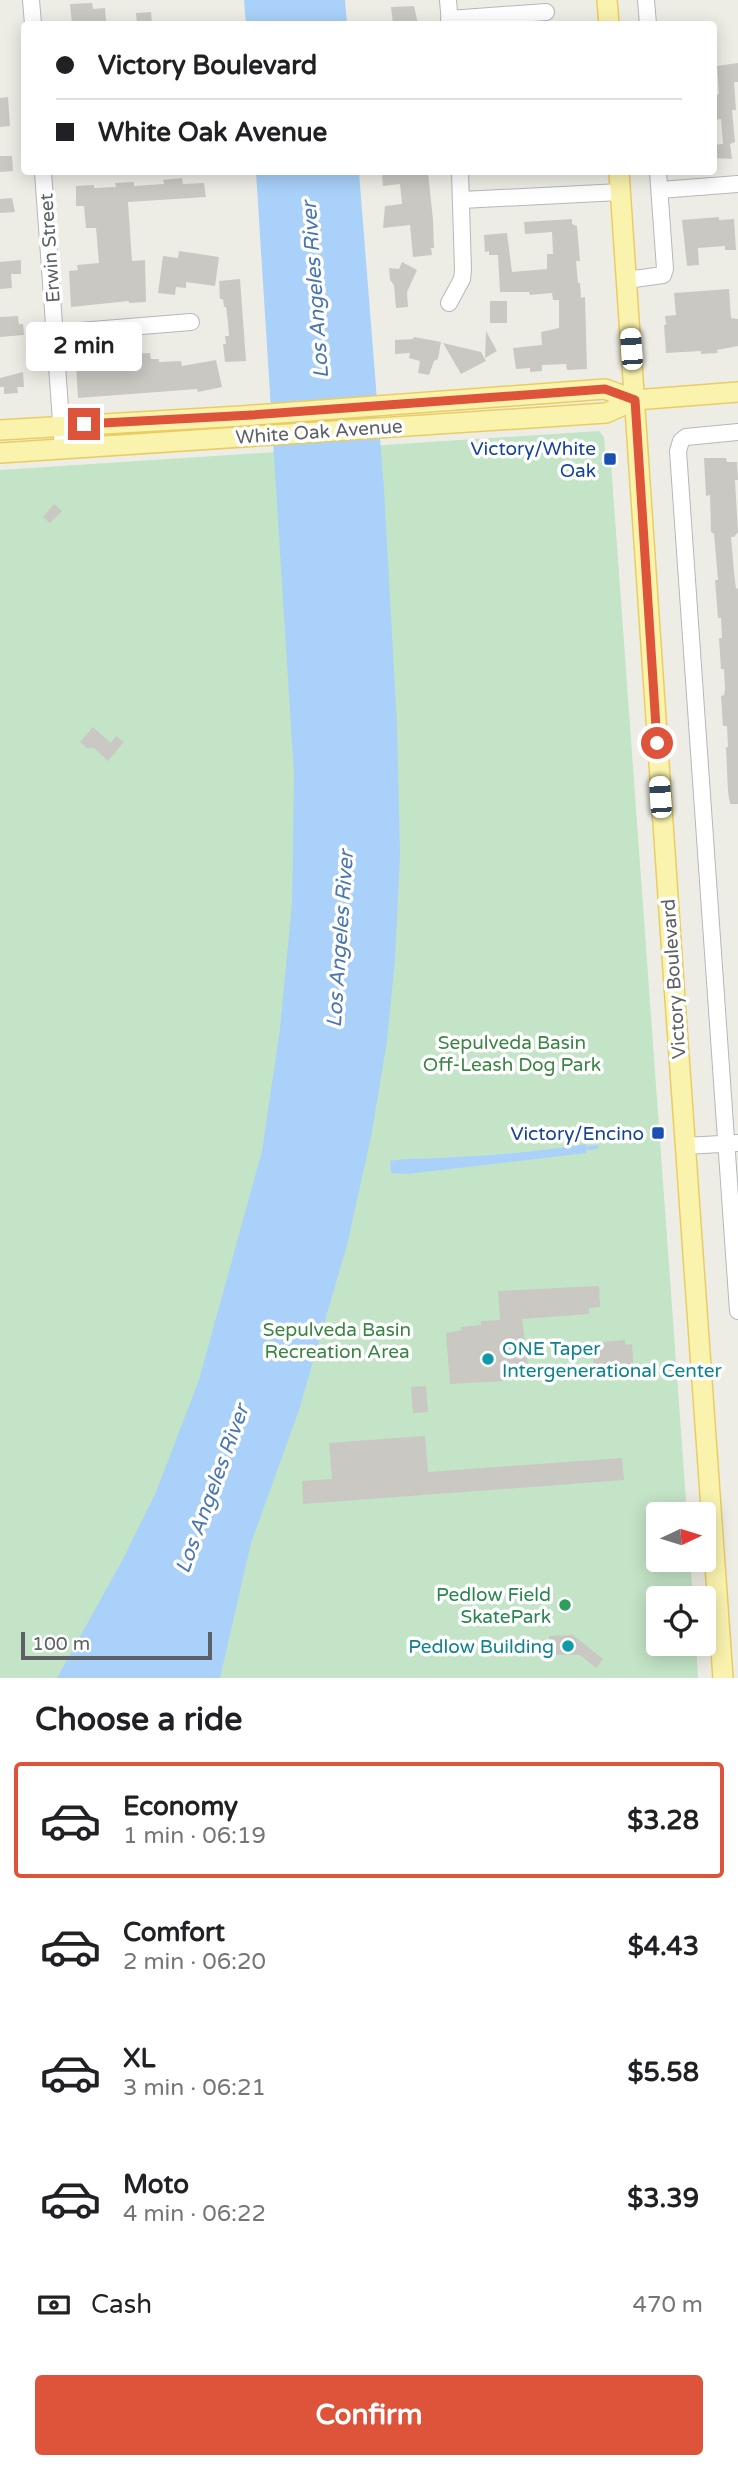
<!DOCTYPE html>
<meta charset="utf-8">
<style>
:root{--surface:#fff;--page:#f6f6f6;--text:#202124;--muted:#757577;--line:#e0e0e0;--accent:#de543b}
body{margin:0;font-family:"Varela Round",sans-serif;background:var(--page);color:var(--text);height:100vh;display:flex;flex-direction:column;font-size:26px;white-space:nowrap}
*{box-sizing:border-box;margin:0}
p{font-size:23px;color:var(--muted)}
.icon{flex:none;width:38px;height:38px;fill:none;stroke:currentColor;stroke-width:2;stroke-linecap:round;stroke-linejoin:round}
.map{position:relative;height:1678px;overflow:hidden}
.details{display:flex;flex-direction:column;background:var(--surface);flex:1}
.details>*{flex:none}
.banner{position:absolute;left:21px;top:21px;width:696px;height:154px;border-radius:7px;box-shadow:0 4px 18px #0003;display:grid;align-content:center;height:154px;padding:0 35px;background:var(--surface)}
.needle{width:46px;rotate:86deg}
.tools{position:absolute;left:646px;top:1502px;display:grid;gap:14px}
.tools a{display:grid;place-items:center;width:70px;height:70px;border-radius:7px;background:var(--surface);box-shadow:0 4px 18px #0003;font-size:35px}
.scale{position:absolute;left:21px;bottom:18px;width:191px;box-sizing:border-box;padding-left:7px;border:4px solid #5d6064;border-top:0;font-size:19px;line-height:24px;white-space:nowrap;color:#5d6064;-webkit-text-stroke:5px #fff;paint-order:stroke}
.end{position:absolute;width:32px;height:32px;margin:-16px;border:9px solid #de543b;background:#fff;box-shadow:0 0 0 4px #fff}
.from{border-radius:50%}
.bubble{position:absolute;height:49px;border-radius:7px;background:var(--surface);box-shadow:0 4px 18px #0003;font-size:23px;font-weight:700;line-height:49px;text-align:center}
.car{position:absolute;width:21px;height:42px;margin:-21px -10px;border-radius:9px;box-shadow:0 0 5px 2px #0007;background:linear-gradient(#fff 24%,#345 0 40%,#fff 0 76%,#345 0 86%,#fff 0)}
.banner b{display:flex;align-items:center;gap:24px;height:66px;font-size:26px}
.banner b+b{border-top:2px solid var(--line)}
.banner i{width:18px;height:18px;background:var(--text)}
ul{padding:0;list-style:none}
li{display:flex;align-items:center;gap:21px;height:116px;margin:0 14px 10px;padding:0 21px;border:4px solid transparent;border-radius:7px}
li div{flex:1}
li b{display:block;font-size:26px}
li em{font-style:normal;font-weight:700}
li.on{border-color:var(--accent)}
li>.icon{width:63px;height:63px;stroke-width:1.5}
h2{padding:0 35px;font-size:32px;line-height:84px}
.pay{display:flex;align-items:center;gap:18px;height:77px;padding:0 35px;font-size:26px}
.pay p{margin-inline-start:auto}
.action{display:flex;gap:14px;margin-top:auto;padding:14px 35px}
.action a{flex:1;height:80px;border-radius:7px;background:var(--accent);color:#fff;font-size:28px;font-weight:700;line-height:80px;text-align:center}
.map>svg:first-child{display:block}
.green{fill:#c3e4c6}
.water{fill:#a9d1fa}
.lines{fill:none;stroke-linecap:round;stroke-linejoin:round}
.stream{stroke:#a9d1fa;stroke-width:3.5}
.building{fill:#cac8c2}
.minor-casing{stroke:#b5b7bb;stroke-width:18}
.major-casing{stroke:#e9cd63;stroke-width:22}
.minor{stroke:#fff;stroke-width:16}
.major{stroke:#faf3ae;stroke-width:19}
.route{stroke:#de543b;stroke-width:9}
.transit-dot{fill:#1a4fb4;stroke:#fff;stroke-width:2.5}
.culture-dot{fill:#0f9aa8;stroke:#fff;stroke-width:2.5}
.leisure-dot{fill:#2e9e5b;stroke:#fff;stroke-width:2.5}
.labels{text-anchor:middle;stroke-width:7;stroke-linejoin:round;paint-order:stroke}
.street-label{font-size:19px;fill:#5d6064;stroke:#fff}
.transit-label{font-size:19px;fill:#164399;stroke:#fff;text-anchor:end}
.park-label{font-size:19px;fill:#3b8544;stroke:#fff}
.culture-label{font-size:19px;fill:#0d838f;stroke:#fff;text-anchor:start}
.leisure-label{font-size:19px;fill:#27864d;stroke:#fff;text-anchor:end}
.water-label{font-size:21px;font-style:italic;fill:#4a76b3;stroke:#fff}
</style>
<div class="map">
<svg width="738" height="1678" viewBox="0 0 738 1678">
<rect width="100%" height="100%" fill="#eeede5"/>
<path class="green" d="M599,431L604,437L606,462L611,463L687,1514H658V1559H690L693,1598H658V1643H696L698,1678H0V470Z"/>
<path class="water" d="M244,0H345L347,24H246Z
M256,172H359L384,489L397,726L400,854L395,959L387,1041L371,1137L347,1245L299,1410L251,1543L220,1678H57L123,1559L156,1492L199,1380L262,1151L280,1029L292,903L294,774Z
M586,1144V1153L407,1174L391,1173L390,1161C407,1158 423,1159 439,1158C488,1156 538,1152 586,1144Z"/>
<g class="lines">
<path class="stream" d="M581,1149L597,1147"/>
</g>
<path class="building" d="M92,3L93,9L105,8L106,21L94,22V24H72L70,4Z
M414,6L418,24H393L391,7Z
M151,12L152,24H137L136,13Z
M738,63V82H734L736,110H732L735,142L730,144L732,159L714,158V145L723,144L721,119L714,120V109L717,108L716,95L719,94L717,66Z
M8,97L10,126L0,127V98Z
M0,156H12L13,171L0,172Z
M382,172H428L433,220L434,248H431L432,255L413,257L410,225L383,228L385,206L402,204L400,184L383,186Z
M182,178L183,184L204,183L206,197L128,202L132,261L145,260L146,302L129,303V301L71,307L69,271L78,270L77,265L99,263L96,228H86L84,206H76V186L94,185V188L116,187L115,183L134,182V186L164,184L163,180Z
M12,198L15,212L0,213V199Z
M719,217V220L734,219L736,250H725V246L698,248L699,265L687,266L682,220Z
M572,219V224L577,226L580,261H576L578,283H580L581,298L585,297L587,369L567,370L566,364L542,365V371L530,372V368L516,369L513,348L542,345L541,332L559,328V300H553L552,293L530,295L529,292H500L498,255H489V251L485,252L484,235L507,233L512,272L547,269V254H553L552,232L525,234L524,222Z
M179,251L219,257L215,286L186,282V288L176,287L175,295L158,293L163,256L178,258Z
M21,260V274H11L12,288L0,289V262Z
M402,262L417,270L407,292L408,307L396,308L394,285L390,280L389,268L399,269Z
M240,279L246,361L225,362L223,344H226L225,336H229L228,323L226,307H224L223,299H220L219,281Z
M729,289L731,318L738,319V346L717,350L718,353L701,354V351L666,353L664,325H666L665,316L676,315L674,293Z
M490,301H507V323H490Z
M18,316L19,324H23L24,335L0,337V317Z
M486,331L497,351L485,358Z
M414,337L441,342L438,359L434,361L429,375L418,373L420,361L409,358L410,353L395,354V340L413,339Z
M443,343L481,352L486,361L461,374Z
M129,353L130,354L150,353L151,359H159V362L181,361L182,366L216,360L222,387L198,392L197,389L78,398L76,365L84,364L83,358Z
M23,372L24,387H17L18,393L4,394V387H0V378Z
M704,458H726L727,462H737L738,480H735L738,532L734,537H731L734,572L736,589L738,588V804H730L728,792L726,747H728L727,726H723L721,696L724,695L725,689L724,669H721L719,638H722L721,618H718L715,580H718L714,534L711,532L710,495L706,496Z
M54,504L62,511L50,523L43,517Z
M93,727L111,743L116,736L124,742L108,761L95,749L90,747L88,749L80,742Z
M599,1286L600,1307L589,1308V1314L522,1319L529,1375L506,1376L507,1381L450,1384L446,1333L462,1330L461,1327L481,1325V1321L500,1320L498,1291Z
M625,1340V1345L632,1344L634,1376L595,1380L592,1343Z
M426,1386L428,1412L413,1413L411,1387Z
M425,1436L428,1472L622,1458L624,1480L303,1504L302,1481L332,1479L329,1443Z
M573,1635L603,1659L596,1668L580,1655H551L549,1636Z"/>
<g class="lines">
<g class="minor-casing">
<path id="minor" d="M31,0L33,24
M448,0L450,24
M646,0L648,24
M449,19L546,12
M43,172L63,449
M660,190L738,184
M462,200L620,192
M627,280L663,275L665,269L658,172
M449,303L462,279L463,270L460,172
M55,333L191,322
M738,432L686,437L681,441L678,451L738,1311
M686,1146L738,1143"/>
</g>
<g class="major-casing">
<path id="major" d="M607,0L609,24
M619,172L674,985L723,1678
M0,430L241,416L605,389L635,400
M0,453L606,413L635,400L738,392"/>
</g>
<use href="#minor" class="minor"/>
<use href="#major" class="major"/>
</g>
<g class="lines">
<path class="route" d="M84,424L252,415L605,389L635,400L657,743"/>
</g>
<g class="transit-dot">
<rect x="603" y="452" width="14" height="14" rx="3.5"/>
<rect x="651" y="1126" width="14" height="14" rx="3.5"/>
</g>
<g class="culture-dot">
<circle cx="488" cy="1359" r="7"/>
<circle cx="568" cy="1646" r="7"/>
</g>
<circle class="leisure-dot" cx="565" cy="1605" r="7"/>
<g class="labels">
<g class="street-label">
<text transform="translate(49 248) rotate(-94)" y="7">Erwin Street</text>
<text transform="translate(319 431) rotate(-4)" y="7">White Oak Avenue</text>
<text transform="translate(673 979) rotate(-94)" y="7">Victory Boulevard</text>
</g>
<g class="transit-label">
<text x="596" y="455">Victory/White<tspan x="596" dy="22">Oak</tspan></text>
<text x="644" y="1140">Victory/Encino</text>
</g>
<g class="park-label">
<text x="512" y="1049">Sepulveda Basin<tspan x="512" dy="22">Off-Leash Dog Park</tspan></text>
<text x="337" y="1336">Sepulveda Basin<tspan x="337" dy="22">Recreation Area</tspan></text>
</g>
<g class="culture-label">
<text x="502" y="1355">ONE Taper<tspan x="502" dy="22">Intergenerational Center</tspan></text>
<text x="554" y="1653" text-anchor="end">Pedlow Building</text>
</g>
<g class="leisure-label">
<text x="551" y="1601">Pedlow Field<tspan x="551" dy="22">SkatePark</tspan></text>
</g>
<g class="water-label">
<text transform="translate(315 290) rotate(-94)" y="7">Los Angeles River</text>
<text transform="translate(340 939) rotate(-86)" y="7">Los Angeles River</text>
<text transform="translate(212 1489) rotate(-70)" y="7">Los Angeles River</text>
</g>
</g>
</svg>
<div class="tools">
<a><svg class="needle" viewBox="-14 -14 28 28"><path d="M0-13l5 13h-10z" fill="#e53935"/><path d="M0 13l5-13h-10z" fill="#757577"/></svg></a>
<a><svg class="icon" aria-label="locate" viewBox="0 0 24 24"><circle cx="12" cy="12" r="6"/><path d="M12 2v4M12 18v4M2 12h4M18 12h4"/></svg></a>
</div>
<div class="scale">100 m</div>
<i class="end from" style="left:657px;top:743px"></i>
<i class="end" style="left:84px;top:424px"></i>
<div class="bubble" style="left:26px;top:322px;width:116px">2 min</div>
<i class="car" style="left:631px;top:349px;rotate:356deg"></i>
<i class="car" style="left:660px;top:797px;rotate:356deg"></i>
<div class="banner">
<b><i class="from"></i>Victory Boulevard</b>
<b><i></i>White Oak Avenue</b>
</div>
</div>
<section class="details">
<h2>Choose a ride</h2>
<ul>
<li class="on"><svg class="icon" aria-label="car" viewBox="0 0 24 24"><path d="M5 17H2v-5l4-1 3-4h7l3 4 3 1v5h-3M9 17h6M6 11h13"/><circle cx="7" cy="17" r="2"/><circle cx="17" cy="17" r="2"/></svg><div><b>Economy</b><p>1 min · 06:19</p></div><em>$3.28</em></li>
<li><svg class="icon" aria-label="car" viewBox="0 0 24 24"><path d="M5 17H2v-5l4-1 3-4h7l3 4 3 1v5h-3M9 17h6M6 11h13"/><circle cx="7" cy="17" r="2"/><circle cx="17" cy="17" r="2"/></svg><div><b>Comfort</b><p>2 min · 06:20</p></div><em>$4.43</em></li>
<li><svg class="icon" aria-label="car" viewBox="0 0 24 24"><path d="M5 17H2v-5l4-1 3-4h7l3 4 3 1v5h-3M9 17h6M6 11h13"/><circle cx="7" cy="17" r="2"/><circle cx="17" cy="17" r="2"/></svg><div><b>XL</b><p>3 min · 06:21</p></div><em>$5.58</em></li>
<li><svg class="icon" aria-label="car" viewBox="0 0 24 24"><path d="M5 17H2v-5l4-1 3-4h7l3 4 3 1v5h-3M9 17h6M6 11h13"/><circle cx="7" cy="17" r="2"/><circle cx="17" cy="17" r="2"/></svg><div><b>Moto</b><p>4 min · 06:22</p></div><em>$3.39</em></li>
</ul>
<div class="pay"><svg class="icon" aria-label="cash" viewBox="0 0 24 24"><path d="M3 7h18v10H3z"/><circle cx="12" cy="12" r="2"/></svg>Cash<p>470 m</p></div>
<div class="action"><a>Confirm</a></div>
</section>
